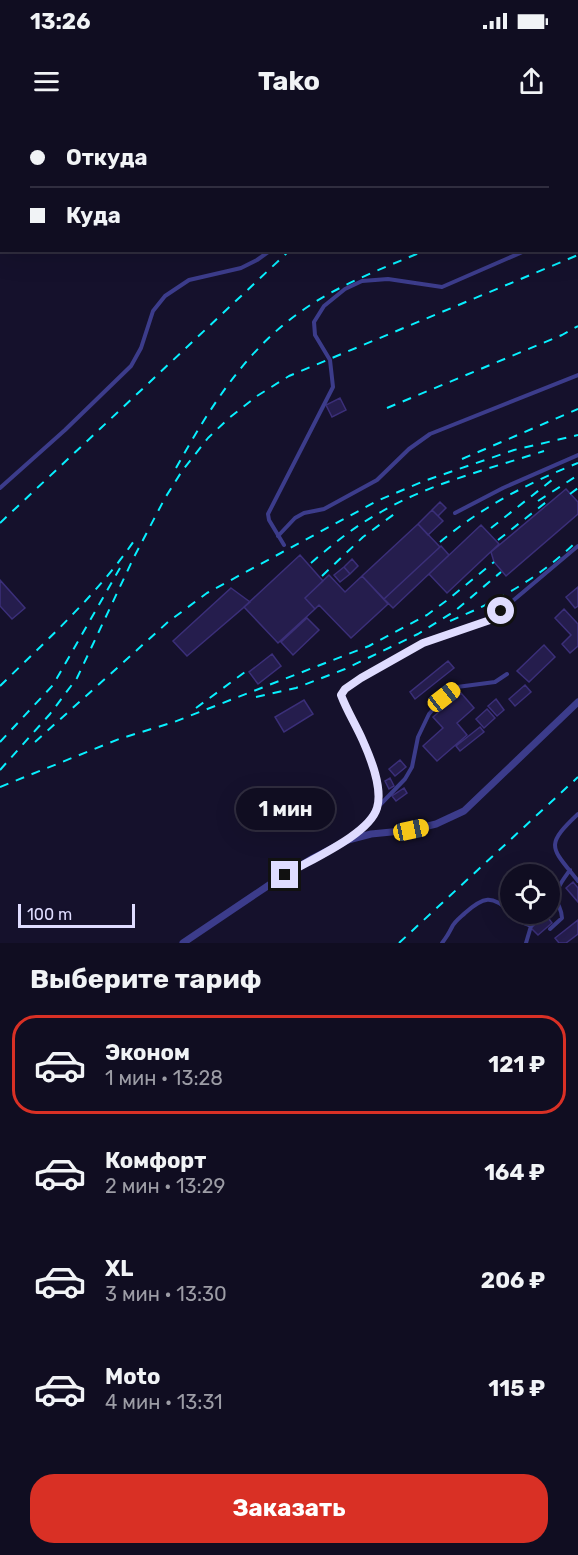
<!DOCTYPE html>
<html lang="ru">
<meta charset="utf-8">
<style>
:root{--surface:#100d21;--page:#19162a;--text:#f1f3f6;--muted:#9c9ca5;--line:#302d3f;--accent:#d93025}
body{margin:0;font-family:Rubik,sans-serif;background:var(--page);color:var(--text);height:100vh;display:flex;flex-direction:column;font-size:22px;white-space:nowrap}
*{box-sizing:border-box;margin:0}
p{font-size:20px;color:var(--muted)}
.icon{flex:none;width:33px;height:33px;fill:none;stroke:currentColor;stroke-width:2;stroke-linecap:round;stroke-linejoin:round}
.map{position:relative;height:823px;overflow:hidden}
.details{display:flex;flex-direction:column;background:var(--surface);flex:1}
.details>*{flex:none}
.top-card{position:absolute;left:0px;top:0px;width:579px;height:132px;box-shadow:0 6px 24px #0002,0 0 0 2px var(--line);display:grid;align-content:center;height:132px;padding:0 30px;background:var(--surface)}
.controls{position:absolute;left:500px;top:744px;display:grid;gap:12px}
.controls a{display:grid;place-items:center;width:60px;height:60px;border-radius:50%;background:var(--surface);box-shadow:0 6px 24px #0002,0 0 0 2px var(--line);font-size:30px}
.scale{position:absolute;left:18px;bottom:15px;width:117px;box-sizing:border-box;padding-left:6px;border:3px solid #dfdcff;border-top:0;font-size:16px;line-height:21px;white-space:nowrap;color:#dfdcff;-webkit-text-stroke:4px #15112c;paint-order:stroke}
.end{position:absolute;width:27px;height:27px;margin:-14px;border:8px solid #dfdcff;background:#111;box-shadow:0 0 0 3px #111}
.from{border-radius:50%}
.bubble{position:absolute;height:42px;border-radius:21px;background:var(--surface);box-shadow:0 6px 24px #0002,0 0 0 2px var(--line);font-size:20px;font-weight:700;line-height:42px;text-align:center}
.car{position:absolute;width:18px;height:36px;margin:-18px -9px;border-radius:8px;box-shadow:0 0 4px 2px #0007;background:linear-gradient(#f5c518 24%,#345 0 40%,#f5c518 0 76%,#345 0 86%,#f5c518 0)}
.top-card b{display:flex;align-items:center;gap:21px;height:57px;font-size:22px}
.top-card b+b{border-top:2px solid var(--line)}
.top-card i{width:15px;height:15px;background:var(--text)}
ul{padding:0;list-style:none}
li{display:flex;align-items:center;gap:18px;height:99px;margin:0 12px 9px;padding:0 18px;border:3px solid transparent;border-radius:24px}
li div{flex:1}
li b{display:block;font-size:22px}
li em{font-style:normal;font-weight:700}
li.current{border-color:var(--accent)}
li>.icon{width:54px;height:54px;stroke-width:1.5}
h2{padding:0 30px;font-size:27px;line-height:72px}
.button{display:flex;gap:12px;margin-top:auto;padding:12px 30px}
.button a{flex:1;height:69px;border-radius:24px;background:var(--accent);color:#fff;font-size:24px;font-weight:700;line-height:69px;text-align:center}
.status{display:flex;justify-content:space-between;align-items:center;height:42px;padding:0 30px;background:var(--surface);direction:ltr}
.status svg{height:16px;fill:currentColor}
header{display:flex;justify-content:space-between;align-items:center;height:78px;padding:0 30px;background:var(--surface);font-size:27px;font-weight:700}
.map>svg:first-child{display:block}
.water{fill:#0d2850}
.building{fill:#251d4d;stroke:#3b2f79;stroke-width:1.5}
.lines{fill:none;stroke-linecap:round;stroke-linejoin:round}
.lane{stroke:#3c3c8b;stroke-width:4}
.street{stroke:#3c3c8b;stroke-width:7}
.rail{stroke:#08f0ff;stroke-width:2;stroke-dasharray:9 8;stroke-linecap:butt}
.route{stroke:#dfdcff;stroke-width:8}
</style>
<div class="status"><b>13:26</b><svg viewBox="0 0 49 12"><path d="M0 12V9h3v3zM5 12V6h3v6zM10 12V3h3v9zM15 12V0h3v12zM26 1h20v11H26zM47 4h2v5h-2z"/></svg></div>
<header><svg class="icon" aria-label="menu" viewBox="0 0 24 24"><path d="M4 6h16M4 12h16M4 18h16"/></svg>Tako<svg class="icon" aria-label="share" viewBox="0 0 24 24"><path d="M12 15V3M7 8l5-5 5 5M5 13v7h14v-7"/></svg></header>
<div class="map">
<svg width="578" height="823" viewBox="0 0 578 823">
<rect width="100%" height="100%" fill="#15112c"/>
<path class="water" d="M0,0H53L2,2L1,86Z"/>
<path class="building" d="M340,278L346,290L332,297L326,285Z
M566,369L578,382V394L506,456L494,442L491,432Z
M440,382L446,388L438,396L432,390Z
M432,390L443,401L428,415L418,404Z
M418,404L440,427L384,479L362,456Z
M481,405L499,424L447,473L429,454Z
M441,426L449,435L393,488L384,479Z
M300,435L323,461L305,478L315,489L278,523L244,487Z
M352,439L358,446L350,454L344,447Z
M344,447L350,454L340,462L334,455Z
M329,455L345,472L362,456L388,484L351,518L319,485L315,489L305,478Z
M0,460L25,488L12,499L0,486Z
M578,467V486L575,488L566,477Z
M231,468L250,482L187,536L173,521Z
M564,489L578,504V526L570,533L562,524L571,515L555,498Z
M307,498L319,510L293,535L281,522Z
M544,525L555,537L529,562L517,551Z
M272,534L281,546L258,564L249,552Z
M448,541L454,548L415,579L410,572Z
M525,565L531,572L515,586L509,579Z
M461,573L474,588L457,603L467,615L437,641L423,626L443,608L433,597Z
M496,579L504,590L497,596L488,586Z
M304,580L313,594L284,612L275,597Z
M487,589L495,598L484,608L476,599Z
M480,607L484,612L460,631L456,626Z
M400,640L406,647L395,656L389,649Z
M390,658L394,666L389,669L385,661Z
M404,668L407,673L396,681L392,676Z
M573,762L578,768V782L566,768Z
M546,795L552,803L538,815L531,808Z
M578,800V814L566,823H559L555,818Z"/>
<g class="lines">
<path class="lane" d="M149,0L151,2
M223,0L224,2
M394,2L395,0
M540,2L541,0
M578,110V109
M0,368L65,310L131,246L141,228L153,191L165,176L189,160L241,148L257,140L271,130
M455,393L503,368L578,335
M278,416L295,398L304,393L324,389L377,360L409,329L430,314L578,255
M284,425L269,400L268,394L333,267L330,240L315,215L314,202L324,186L345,169L362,161L388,159L442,167L527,130
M377,688L405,659L412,647L418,617L429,594L444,577L457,567L495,562L507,554
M578,694C544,726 551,727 578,761
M351,718C360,709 371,702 376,690C389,659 351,604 341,575L345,569L361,558L423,523L490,500L578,426
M549,787L556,780
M511,794L519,801L531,806
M550,809L562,798C562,792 560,789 558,784C553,771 563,760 570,750
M442,823C447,817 449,813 452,807C455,801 461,797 465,793C483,777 492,774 510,792
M526,823L531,806L542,794"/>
<path class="street" d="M183,823L272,763L313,738L348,720L371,714L412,710L436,704L464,691L578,582"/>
<path class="rail" d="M434,2L436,0
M578,68V67
M387,288L562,215L578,206
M462,339L578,289
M176,348C209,289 246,229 303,190C340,164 384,148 426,130
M570,374L578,368
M538,381L578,355
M0,403L290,130
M491,408L557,356
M498,420L550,379
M440,422C482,387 528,363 578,343
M311,443C333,424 355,406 381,392C431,363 489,349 544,331
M322,456L363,417L397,392
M450,501C498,481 541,457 578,420
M0,566C48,519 98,474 136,418
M256,577L296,568L345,549L418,514L455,491L501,452
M196,588L245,552
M0,622L53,565L120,448
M35,622L168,502L207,473L377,381L424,361L514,330L578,315
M0,650L50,594L77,558L134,437L165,378L182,351L208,318L229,298L257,276L289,256L578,135
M0,667L119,619L174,602L369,526L427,495L446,481L494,442
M399,823L578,657"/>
</g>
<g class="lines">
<path class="route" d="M285,755C309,740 369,715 377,688C383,668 371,639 363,621C356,605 347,591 341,575L345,569L361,558L423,523L490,500L501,491"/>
</g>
</svg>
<div class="controls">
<a><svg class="icon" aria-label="locate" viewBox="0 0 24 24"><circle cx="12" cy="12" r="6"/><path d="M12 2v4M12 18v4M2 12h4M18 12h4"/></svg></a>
</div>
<div class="scale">100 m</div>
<i class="end from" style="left:501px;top:491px"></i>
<i class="end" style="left:285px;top:755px"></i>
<div class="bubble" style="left:236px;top:668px;width:99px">1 мин</div>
<i class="car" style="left:444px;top:577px;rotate:52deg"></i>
<i class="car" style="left:411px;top:710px;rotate:78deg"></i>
<div class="top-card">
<b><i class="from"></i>Откуда</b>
<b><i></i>Куда</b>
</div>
</div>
<section class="details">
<h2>Выберите тариф</h2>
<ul>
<li class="current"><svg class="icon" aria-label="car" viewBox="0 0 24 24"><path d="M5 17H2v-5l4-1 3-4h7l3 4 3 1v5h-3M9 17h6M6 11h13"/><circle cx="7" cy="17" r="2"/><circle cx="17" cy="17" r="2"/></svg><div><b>Эконом</b><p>1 мин · 13:28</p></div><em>121 ₽</em></li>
<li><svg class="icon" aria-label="car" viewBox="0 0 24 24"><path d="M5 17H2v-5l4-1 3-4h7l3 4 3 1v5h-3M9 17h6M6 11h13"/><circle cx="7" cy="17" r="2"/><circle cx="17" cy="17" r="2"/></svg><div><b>Комфорт</b><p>2 мин · 13:29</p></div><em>164 ₽</em></li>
<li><svg class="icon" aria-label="car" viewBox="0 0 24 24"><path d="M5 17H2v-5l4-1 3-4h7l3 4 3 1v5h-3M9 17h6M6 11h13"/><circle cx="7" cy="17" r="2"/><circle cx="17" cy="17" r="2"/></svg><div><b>XL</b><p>3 мин · 13:30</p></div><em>206 ₽</em></li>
<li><svg class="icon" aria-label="car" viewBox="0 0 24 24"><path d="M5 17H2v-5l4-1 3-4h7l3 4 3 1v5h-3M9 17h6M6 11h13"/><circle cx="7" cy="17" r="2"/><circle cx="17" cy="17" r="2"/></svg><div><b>Moto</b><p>4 мин · 13:31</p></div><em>115 ₽</em></li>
</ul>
<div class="button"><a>Заказать</a></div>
</section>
